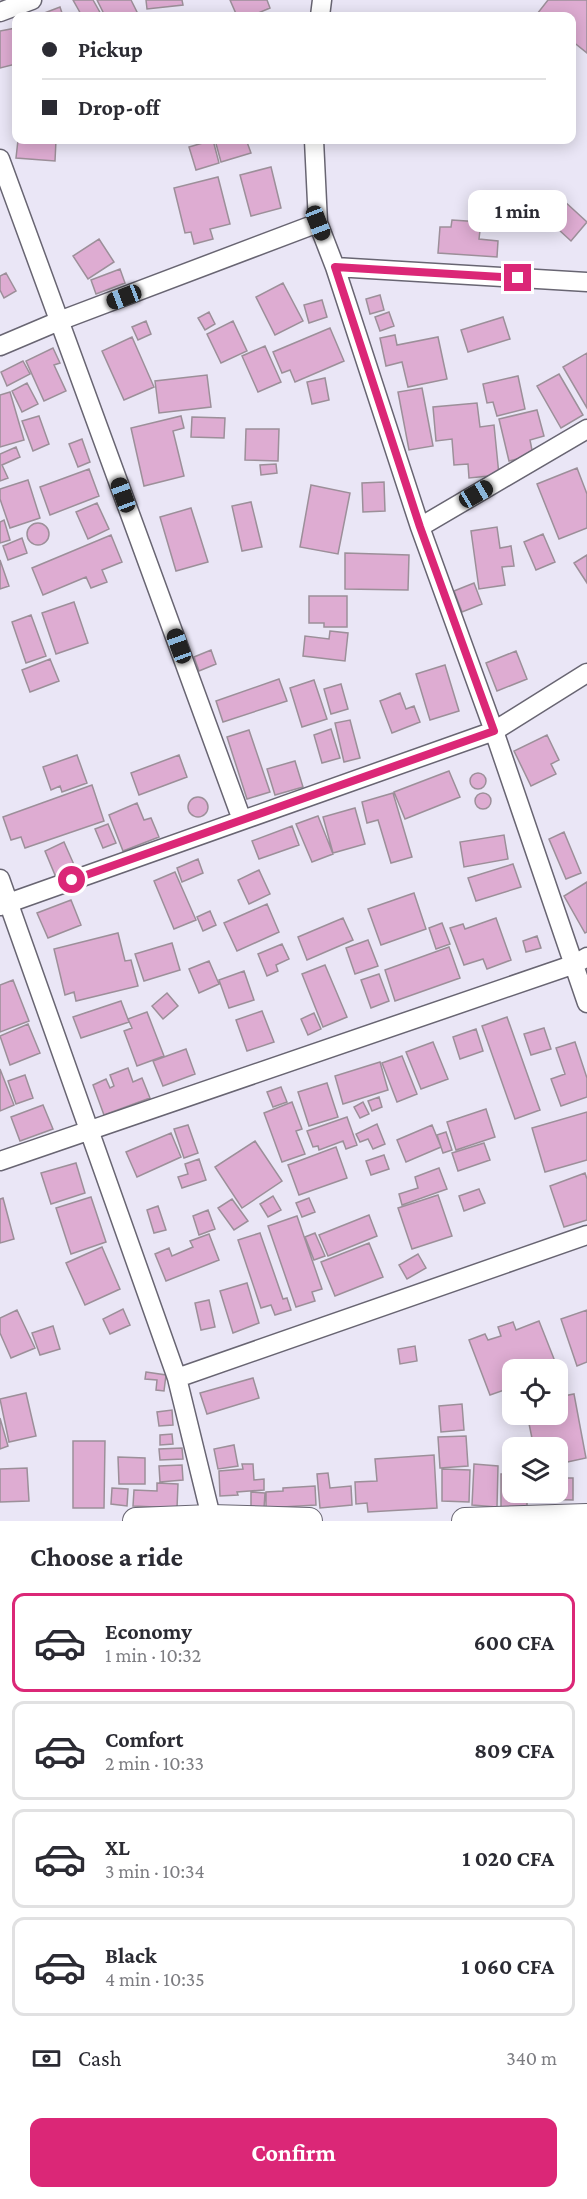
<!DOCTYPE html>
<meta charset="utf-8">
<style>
:root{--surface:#fff;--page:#f7f7f7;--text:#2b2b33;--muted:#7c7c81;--line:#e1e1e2;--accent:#db2777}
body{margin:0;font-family:"Crimson Pro",serif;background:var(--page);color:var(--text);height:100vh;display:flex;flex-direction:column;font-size:22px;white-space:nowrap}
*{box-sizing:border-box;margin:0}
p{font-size:20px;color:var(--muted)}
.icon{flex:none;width:33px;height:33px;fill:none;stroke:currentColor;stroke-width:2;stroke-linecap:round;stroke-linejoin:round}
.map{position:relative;height:1521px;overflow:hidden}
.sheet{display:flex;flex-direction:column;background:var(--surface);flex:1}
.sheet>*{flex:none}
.top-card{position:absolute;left:12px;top:12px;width:564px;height:132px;border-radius:12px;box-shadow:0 3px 15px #0003;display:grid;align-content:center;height:132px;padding:0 30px;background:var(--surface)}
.tools{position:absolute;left:502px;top:1359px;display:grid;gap:12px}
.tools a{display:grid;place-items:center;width:66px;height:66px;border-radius:12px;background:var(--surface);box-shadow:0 3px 15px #0003;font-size:30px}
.end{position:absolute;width:27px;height:27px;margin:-14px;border:8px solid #db2777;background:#fff;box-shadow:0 0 0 3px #fff}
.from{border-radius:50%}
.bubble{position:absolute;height:42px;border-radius:12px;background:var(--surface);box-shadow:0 3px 15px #0003;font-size:20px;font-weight:700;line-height:42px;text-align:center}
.car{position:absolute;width:18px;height:36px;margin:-18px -9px;border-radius:8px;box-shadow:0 0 4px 2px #0007;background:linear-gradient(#222 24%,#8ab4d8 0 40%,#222 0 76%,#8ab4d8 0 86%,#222 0)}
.top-card b{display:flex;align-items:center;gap:21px;height:57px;font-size:22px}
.top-card b+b{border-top:2px solid var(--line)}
.top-card i{width:15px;height:15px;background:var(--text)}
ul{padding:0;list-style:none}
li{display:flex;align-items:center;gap:18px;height:99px;margin:0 12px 9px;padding:0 18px;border:3px solid var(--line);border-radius:12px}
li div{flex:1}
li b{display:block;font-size:22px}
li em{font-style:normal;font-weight:700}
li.selected{border-color:var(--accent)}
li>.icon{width:54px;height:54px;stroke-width:1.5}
h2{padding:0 30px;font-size:27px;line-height:72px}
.pay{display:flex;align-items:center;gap:15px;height:66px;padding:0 30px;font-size:22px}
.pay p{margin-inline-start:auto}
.action{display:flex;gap:12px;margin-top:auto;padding:12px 30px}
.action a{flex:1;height:69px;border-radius:12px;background:var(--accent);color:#fff;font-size:24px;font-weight:700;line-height:69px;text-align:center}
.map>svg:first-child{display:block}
.building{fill:#deacd2;stroke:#9c8f99;stroke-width:1.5}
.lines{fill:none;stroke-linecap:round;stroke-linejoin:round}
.minor-casing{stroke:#686572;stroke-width:21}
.secondary-casing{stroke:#686572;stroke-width:28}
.minor{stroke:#fff;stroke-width:18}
.secondary{stroke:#fff;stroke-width:26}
.route{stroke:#db2777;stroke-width:8}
</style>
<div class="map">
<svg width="587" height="1521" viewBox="0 0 587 1521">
<rect width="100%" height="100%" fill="#eae6f6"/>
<path class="building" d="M73,0H93L102,16H82Z
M97,0H131L139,16H125L124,14L120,16H105Z
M146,0H182L183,5L147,9Z
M230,0H267L270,8L251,16H237Z
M548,0H587V53L572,41V16H540L537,14Z
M60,7L63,16H39V15Z
M16,28V64L0,68V31Z
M18,140H56L55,161L16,158Z
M213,140L219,163L196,170L189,147Z
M215,140H253L247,142L251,153L221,162Z
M271,167L281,208L251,216L240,175Z
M218,177L230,224L210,229L213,239L194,244L191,232L185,233L174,188Z
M563,200L587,222L571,241L546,218Z
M452,220L481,222L479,239L498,241L497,257L438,253L440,227H451Z
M99,239L114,262L88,279L73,256Z
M120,269L125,283L96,294L91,280Z
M6,273L16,291L4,298L0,290V276Z
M283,283L303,321L275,335L256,297Z
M380,295L384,310L370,314L366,299Z
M322,300L327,317L309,323L304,305Z
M209,312L215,324L205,330L198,318Z
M389,312L394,326L380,331L375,317Z
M503,317L510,339L468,352L461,330Z
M146,321L151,334L138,340L132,327Z
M233,321L247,351L221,363L207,334Z
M330,328L344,361L295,382L290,370L282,373L273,352Z
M395,335L397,345L438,337L447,379L408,387L402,362L386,366L380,338Z
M132,337L154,387L124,400L102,351Z
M265,346L281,382L258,392L242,356Z
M53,348L60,363L54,365L66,391L44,401L26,361Z
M587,353V408L563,367Z
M23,361L30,374L7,386L1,372Z
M559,374L583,415L561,428L537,386Z
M207,375L211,407L159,413L155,381Z
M518,376L525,409L497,416L493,402L487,403L483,384Z
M325,378L329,400L312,404L307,382Z
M27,383L38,404L22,412L12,391Z
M422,388L433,446L409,450L398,392Z
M10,392L24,440L0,447V395Z
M477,403L480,427L494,425L499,475L469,478L468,464L454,465L452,439L436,441L433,407Z
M537,410L544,436L530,440L533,455L509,461L499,419Z
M39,416L49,444L33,451L22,421Z
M181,416L184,428L173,431L184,476L144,486L131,428Z
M192,417L225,418L224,438L191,437Z
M246,429H279L278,461L245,460Z
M82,439L90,462L78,467L69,444Z
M16,447L20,457L2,465L8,478L0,481V454Z
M276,464L277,473L261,475L260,465Z
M577,468L587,494V528L559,539L537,484Z
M89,469L99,496L50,515L40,487Z
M28,480L40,518L10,528L0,499V489Z
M384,482L385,511L363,512L362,483Z
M311,485L350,493L338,554L300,547Z
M251,502L262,547L242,551L232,506Z
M97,503L109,529L88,539L76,512Z
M191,508L208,562L176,571L160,517Z
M4,520L10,540L0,543V522Z
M27 534a11 11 0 1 1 22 0a11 11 0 1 1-22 0Z
M497,527L500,548L511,546L514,566L502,567L505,585L479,589L471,531Z
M543,534L555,562L536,570L524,542Z
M111,535L122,562L102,570L107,582L91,588L86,577L43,595L32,568Z
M22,538L27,553L8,560L3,546Z
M345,553L409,555L408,590L345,589Z
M587,555V583L574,563Z
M0,560L9,586L0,589Z
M474,583L482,604L462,612L454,591Z
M309,596H347V627H324V623H309Z
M74,602L88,643L56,654L42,613Z
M31,615L46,656L26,663L12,622Z
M330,631L348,633L345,661L303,656L305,636L329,639Z
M211,650L216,664L199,671L194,657Z
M516,651L527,679L497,691L486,663Z
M50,659L59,681L30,692L22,670Z
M445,665L459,711L430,720L416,674Z
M279,679L287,701L223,722L216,701Z
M314,680L327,719L302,727L290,688Z
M341,684L348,709L331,714L324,689Z
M400,693L406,709L414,706L420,722L392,733L380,701Z
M350,720L360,758L344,762L335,723Z
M331,729L340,758L322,763L314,735Z
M249,730L270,792L247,799L227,737Z
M547,735L559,760L551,764L556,774L531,786L514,751Z
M77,755L87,783L62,792L60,786L51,790L43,767Z
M179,755L187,777L139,795L131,773Z
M295,761L303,787L275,795L267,769Z
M449,771L460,797L405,819L394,792Z
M470 781a8 8 0 1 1 16 0a8 8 0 1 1-16 0Z
M92,785L104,821L25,848L21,837L11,840L3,817Z
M393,793L412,857L391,863L378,820L367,823L362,802Z
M475 801a8 8 0 1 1 16 0a8 8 0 1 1-16 0Z
M188 807a10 10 0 1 1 20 0a10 10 0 1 1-20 0Z
M137,803L144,820L151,818L159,837L123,851L109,815Z
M355,808L365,844L333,853L323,817Z
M318,816L333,854L312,862L296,824Z
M108,824L116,843L103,848L95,829Z
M292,826L299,845L259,859L252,841Z
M564,832L581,873L566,879L549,839Z
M504,835L508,859L464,867L460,842Z
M64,842L75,867L55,875L45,851Z
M198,859L203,873L182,882L177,868Z
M513,864L521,887L476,901L468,878Z
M259,870L270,894L249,904L238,880Z
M175,872L196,920L174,929L154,881Z
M587,882V932L585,933L564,896Z
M414,893L426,929L381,945L368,909Z
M71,900L81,925L48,938L37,913Z
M267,904L279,932L237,951L224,923Z
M210,911L216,925L203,931L197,917Z
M343,918L353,940L307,960L298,937Z
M496,918L511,960L487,969L483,959L464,965L450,928L463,924L465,929Z
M442,923L450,944L436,949L429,928Z
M118,933L125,961L131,960L138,986L76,1001L74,992L65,995L54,949Z
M537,936L541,948L526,952L523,941Z
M368,940L378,966L355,974L346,948Z
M172,943L180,970L144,981L135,954Z
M282,944L289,959L276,965L278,971L267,976L258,954Z
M449,947L460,978L395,1001L385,970Z
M209,961L219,984L199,993L189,969Z
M325,965L347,1017L323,1027L302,974Z
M244,971L254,1000L229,1008L219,980Z
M379,974L389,1001L371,1008L361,980Z
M13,980L29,1021L0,1032V985Z
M167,993L178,1006L163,1019L152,1006Z
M121,1001L129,1022L81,1038L73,1017Z
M262,1011L274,1042L247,1051L236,1020Z
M147,1012L164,1056L137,1066L124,1031L132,1028L128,1019Z
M314,1013L321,1029L308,1035L301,1019Z
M507,1017L540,1110L515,1119L482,1026Z
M28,1024L40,1053L10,1065L0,1036Z
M544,1028L551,1049L531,1055L524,1034Z
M476,1029L483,1051L460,1059L453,1037Z
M433,1042L448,1079L421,1089L406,1052Z
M575,1042L587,1078V1097L561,1106L551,1079L565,1074L556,1048Z
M186,1049L195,1074L163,1086L153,1061Z
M402,1056L417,1094L397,1102L382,1063Z
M380,1062L388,1090L343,1104L335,1076Z
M128,1068L133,1082L142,1078L150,1098L104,1115L93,1085L106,1079L110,1088L114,1086L110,1075Z
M0,1069L14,1105L0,1111Z
M25,1075L33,1098L16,1104L8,1081Z
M327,1083L338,1117L309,1126L298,1092Z
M281,1087L287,1102L273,1107L267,1092Z
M379,1097L382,1107L372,1111L368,1101Z
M292,1102L302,1129L296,1131L305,1154L282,1162L264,1113Z
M363,1102L369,1114L360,1118L354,1107Z
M43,1105L53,1129L20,1141L11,1117Z
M486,1109L495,1137L456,1150L447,1122Z
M587,1112V1160L545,1172L532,1128Z
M347,1117L357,1145L346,1149L343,1141L319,1150L318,1146L313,1147L307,1131Z
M377,1124L385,1144L373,1149L368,1139L360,1142L356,1134Z
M188,1125L198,1153L184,1158L174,1129Z
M432,1125L441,1147L406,1162L397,1140Z
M446,1132L452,1150L443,1153L437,1135Z
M171,1133L181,1157L137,1177L126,1152Z
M255,1141L282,1181L242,1208L215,1167Z
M484,1143L490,1160L458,1171L452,1153Z
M336,1147L347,1178L299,1195L288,1165Z
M384,1155L389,1169L371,1175L366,1161Z
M199,1159L206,1180L182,1188L178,1177L188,1174L185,1164Z
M76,1163L85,1193L51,1204L41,1173Z
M439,1168L447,1189L402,1205L399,1194L418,1188L415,1177Z
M585,1173L587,1179V1220L564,1227L550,1186Z
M479,1189L485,1203L464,1211L459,1196Z
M438,1195L452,1236L412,1249L398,1208Z
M273,1196L281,1210L268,1217L260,1204Z
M91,1197L106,1242L71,1254L56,1208Z
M3,1198L14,1239L0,1243V1199Z
M309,1198L315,1212L302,1217L296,1203Z
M232,1199L248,1221L234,1230L218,1208Z
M158,1206L166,1230L154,1233L147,1210Z
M208,1210L215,1229L199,1235L193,1216Z
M369,1215L377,1236L328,1256L319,1235Z
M297,1216L322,1289L312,1292L315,1301L296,1307L268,1226Z
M260,1233L283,1299L287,1298L291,1310L275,1315L271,1305L261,1308L238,1240Z
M315,1233L325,1256L314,1260L305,1237Z
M209,1234L219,1260L166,1281L155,1254L169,1248L172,1256L193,1247L190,1241Z
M369,1243L383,1277L335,1296L321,1262Z
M102,1247L120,1289L85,1305L66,1263Z
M418,1254L426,1268L407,1279L399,1265Z
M247,1283L259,1323L233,1333L220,1291Z
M209,1300L215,1327L201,1330L195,1303Z
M123,1309L130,1325L110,1334L103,1319Z
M17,1310L35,1348L11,1358L0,1333V1318Z
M587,1310V1362L577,1366L561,1319Z
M539,1321L558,1369L513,1370V1387L490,1395L469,1340L485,1334L488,1340L501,1336L498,1327L513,1322L516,1330Z
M53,1326L60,1349L40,1355L32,1333Z
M415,1346L417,1361L400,1364L398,1349Z
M146,1372L166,1375L164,1391L156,1390L157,1380L145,1379Z
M253,1378L259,1398L207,1414L200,1393Z
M26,1393L36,1436L9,1442L0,1399Z
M574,1394L586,1458L558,1464V1448H534L527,1414H558V1397Z
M462,1404L464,1430L441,1432L439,1406Z
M172,1410L173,1425L159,1426L157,1412Z
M0,1418L8,1446L0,1449Z
M172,1434L173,1444L160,1445V1435Z
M466,1436L468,1466L440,1468L438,1437Z
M73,1441H105L104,1508H73Z
M234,1445L238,1466L218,1469L214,1449Z
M182,1448L183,1459L160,1460L159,1449Z
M434,1455L437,1508L368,1512L367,1503L356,1504L355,1482L377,1481L375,1459Z
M118,1457L145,1458V1484H119Z
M242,1464H253L254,1480L264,1479V1490L237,1492L238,1495L220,1496L219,1471L243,1469Z
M474,1464L498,1466L497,1507L472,1505Z
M182,1465L183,1480L160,1482L159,1466Z
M27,1468L29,1501L0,1502V1469Z
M442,1469L470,1470L469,1502L442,1501Z
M328,1473L330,1488L351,1486L352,1505L320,1508L317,1474Z
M501,1474H513V1492H527V1507H501Z
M558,1478H573V1500L532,1499V1492H558Z
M157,1483L178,1484L177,1508L133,1506L134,1490L157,1491Z
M315,1486L316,1505L266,1508V1492L283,1491V1488Z
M112,1488L128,1489L127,1506L111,1504Z
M251,1492L265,1493L264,1508H251Z"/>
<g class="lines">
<g class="minor-casing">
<path id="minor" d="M0,12L32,0
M320,16L322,0
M314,140L318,223L335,267L420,527L494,731L587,1003
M0,159L242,820
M335,267L587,282
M0,346L59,321L318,223
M420,527L587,429
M0,879L177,1378L212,1521
M0,906L494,731L587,673
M0,1161L575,964L587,957
M177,1378L587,1235"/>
</g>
<g class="secondary-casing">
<path id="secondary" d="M136,1521L211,1518L309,1521
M465,1521L587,1517"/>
</g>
<use href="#minor" class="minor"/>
<use href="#secondary" class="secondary"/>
</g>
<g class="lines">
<path class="route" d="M72,880L494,731L420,527L335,267L518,278"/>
</g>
</svg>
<div class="tools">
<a><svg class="icon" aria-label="locate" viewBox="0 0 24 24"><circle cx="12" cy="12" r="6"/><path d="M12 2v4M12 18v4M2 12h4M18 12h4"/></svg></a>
<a><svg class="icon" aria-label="layers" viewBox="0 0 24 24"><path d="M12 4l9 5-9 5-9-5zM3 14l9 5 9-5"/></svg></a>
</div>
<i class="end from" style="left:72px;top:880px"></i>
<i class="end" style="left:518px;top:278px"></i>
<div class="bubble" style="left:468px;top:190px;width:99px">1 min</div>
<i class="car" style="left:318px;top:223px;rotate:159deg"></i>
<i class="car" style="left:124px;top:297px;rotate:249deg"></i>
<i class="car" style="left:476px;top:494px;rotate:60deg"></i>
<i class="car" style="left:123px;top:495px;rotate:340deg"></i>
<i class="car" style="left:179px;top:646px;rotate:340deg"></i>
<div class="top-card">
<b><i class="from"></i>Pickup</b>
<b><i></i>Drop-off</b>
</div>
</div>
<section class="sheet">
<h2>Choose a ride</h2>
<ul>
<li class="selected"><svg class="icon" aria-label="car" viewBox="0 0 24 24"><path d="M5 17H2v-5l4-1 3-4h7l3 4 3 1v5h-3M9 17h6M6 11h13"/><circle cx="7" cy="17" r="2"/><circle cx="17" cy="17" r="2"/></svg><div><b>Economy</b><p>1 min · 10:32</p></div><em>600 CFA</em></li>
<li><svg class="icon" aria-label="car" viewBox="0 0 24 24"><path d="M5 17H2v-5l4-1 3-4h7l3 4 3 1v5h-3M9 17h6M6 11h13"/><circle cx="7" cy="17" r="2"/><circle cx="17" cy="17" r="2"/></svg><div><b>Comfort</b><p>2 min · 10:33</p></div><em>809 CFA</em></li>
<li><svg class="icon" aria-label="car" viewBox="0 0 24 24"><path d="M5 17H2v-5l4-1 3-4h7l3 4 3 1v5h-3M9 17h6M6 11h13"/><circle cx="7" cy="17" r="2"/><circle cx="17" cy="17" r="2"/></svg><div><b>XL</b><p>3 min · 10:34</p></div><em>1 020 CFA</em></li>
<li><svg class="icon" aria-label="car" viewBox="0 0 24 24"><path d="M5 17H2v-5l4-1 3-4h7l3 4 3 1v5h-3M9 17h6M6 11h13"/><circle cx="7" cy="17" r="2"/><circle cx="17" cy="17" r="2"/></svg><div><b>Black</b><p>4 min · 10:35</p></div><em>1 060 CFA</em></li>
</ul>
<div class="pay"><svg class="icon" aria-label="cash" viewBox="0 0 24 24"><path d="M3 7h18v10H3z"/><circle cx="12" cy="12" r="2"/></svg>Cash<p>340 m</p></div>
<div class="action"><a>Confirm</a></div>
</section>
